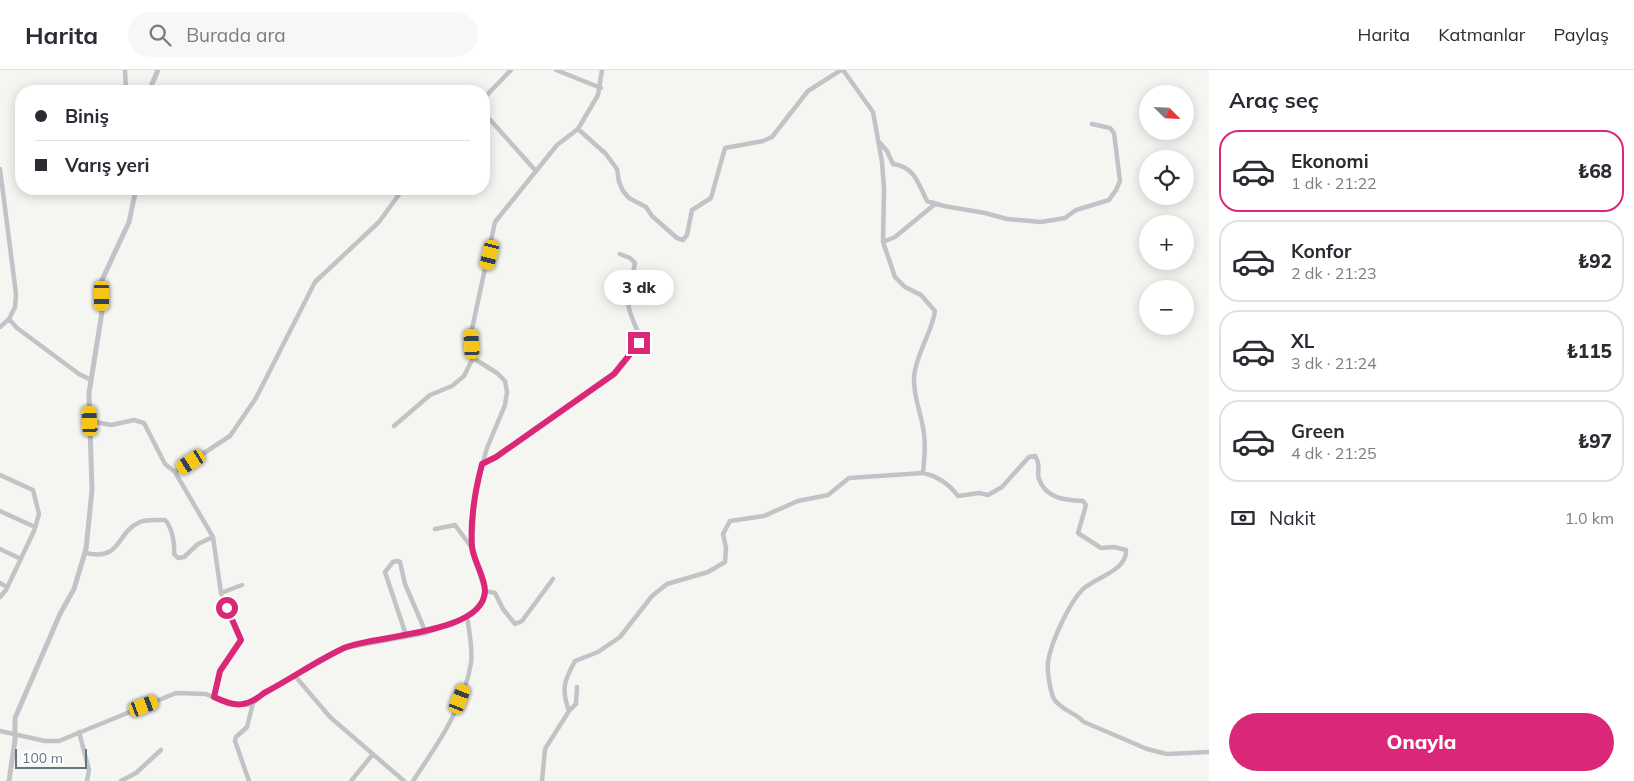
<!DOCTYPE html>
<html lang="tr">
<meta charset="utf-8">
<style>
:root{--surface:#fff;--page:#f7f7f7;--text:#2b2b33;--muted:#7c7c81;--line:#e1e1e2;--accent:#db2777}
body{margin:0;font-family:Mulish,sans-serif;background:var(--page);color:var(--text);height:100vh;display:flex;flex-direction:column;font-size:19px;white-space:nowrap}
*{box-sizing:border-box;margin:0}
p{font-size:16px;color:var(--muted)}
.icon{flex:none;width:28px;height:28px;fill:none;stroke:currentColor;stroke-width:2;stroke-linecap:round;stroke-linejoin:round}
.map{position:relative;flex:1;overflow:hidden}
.panel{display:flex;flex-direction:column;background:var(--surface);width:425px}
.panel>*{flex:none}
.guide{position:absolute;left:15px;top:15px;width:475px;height:110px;border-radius:20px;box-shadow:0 2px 12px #0003;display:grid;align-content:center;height:110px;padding:0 20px;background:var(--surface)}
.needle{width:32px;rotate:114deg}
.controls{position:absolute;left:1139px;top:15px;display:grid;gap:10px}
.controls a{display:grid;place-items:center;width:55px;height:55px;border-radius:50%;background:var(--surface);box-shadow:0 2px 12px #0003;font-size:25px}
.scale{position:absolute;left:15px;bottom:12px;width:72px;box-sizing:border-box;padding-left:5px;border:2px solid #667381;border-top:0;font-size:14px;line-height:18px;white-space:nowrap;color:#667381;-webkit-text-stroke:4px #fff;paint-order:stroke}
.end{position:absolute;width:22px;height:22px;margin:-11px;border:6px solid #db2777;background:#fff;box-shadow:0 0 0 2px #fff}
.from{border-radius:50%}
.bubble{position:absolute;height:35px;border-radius:18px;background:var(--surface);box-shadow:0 2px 12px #0003;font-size:16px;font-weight:800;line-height:35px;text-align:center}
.car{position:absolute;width:15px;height:30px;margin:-15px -8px;border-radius:6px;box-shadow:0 0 4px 1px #0007;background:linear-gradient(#f5c518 24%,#345 0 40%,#f5c518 0 76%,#345 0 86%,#f5c518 0)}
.guide b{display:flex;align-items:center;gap:18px;height:48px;font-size:19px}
.guide b+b{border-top:1px solid var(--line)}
.guide i{width:12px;height:12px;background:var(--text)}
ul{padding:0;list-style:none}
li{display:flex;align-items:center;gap:15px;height:82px;margin:0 10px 8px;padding:0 10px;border:2px solid var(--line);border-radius:20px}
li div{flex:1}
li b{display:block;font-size:19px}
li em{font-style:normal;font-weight:800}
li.selected{border-color:var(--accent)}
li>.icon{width:45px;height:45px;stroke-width:1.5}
h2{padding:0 20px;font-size:22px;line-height:60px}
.pay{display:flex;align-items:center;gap:12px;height:55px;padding:0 20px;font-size:19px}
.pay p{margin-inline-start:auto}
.action{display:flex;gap:10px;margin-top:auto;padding:10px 20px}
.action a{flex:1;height:58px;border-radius:30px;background:var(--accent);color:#fff;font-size:20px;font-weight:800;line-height:58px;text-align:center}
header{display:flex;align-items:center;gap:30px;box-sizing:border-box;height:70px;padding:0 25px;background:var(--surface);border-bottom:1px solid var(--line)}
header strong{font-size:24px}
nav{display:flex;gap:28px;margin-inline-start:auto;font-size:18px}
.search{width:350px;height:45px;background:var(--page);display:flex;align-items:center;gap:12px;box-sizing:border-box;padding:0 18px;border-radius:28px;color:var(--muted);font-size:19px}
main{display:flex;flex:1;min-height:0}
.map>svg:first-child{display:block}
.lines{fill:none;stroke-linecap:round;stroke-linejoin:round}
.minor{stroke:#c0c4c7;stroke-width:4.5}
.tertiary{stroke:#c0c4c7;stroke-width:5}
.route{stroke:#db2777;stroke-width:6}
</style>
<header>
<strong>Harita</strong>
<div class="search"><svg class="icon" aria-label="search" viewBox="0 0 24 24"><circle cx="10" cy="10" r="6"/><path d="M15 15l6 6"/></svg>Burada ara</div>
<nav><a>Harita</a><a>Katmanlar</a><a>Paylaş</a></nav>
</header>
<main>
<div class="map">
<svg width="1209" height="711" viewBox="0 0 1209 711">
<rect width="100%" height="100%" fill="#f5f5f2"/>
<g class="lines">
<path class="minor" d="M125,0L126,21
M556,0L601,18
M843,0L873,42L882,92L884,119L883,172L895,207L905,217L921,225L935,241C932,263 916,283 914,307C913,327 922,345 924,364C926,377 924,391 923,403
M484,28L511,0
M484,43L536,101
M578,59L606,84L617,99L619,112L623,121L629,128L646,137L652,146L677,168L683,170L687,165L692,140L711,128L725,78L763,71L772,67L808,21L841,0
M880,73L887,81L893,94C915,97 918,113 927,131L944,136L985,143L1007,149L1041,152L1065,148L1076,140L1109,130L1116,120L1120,111L1114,63L1110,58L1092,54
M0,99L16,224L15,237L9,249
M883,172L895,167L935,134
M0,257L9,249L17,258L79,304L91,310
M90,351L111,355L134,350L144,353L165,394L175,402L213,467L221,523L241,570L220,601L214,627
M394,356L430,325L452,316L464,306L473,288L472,259L495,152L557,75L578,59L598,25L602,0
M481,395L496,387L614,304L639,273L641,268C623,232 627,231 635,193L630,188L620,184
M175,402L230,366L256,328L315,212L379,152L403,119
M0,405L33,420L39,444L34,461L6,520L0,527
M0,441L35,457
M435,459L455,455L472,478
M0,479L21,489
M85,483C123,491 115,463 140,452C147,449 157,450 165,450C172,457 175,474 174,484L178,488L184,487L198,474L213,467
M0,513L7,517
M485,521L495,523L503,539L515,554L522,551L553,509
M221,523L242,515
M406,565L385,502L393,492L397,491L400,492L405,514L426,563
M295,606L330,647L404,711
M569,641L576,634L577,617
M0,661L45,671H59L176,623L206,624L228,634L246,635L253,633L264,623L344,578L426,563L471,545L482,531L485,521L472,478L475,422L487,378L505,335L507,322L505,311L497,303L473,288
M79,662L89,700L87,711
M121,711L136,703L161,680
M249,711L235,671L236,667L247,657L253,633
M351,711L373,684
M413,711C437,675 464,637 471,593C473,578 469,561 467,546
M542,711L545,679L569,641C561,619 564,611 575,591L598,582L620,567L652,526L667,514L708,502L725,492L726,478L723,464L730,451L764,446L798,431L828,425L849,408L923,403C937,406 949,414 958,426L979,423L988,425L1002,417L1029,387L1035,386C1042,397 1036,400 1039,409C1046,429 1066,430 1083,431L1086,435L1078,463L1101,478L1114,477L1126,480C1127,501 1096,507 1083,519C1069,533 1051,572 1048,592C1047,601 1050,621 1054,629C1061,640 1076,643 1084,652L1147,679L1167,684L1209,682"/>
<path class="tertiary" d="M149,21L158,0
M9,711L15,670V648L60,544L74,519L86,479L92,420L89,323L102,242V210L129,152L136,119"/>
</g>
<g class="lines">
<path class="route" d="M227,538L241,570L220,601L214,627C235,637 246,638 264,623C291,609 316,591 344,578C372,565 484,565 485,521C485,507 474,492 472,477C470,450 475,421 482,394L496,387L614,304L639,273"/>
</g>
</svg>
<div class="controls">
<a><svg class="needle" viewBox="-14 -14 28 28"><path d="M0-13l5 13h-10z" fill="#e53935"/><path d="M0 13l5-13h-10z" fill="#7c7c81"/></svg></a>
<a><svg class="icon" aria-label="locate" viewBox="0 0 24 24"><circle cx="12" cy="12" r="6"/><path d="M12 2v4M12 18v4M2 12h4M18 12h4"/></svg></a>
<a>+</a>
<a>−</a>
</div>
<div class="scale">100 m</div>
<i class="end from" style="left:227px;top:538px"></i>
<i class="end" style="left:639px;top:273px"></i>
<div class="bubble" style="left:604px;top:200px;width:70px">3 dk</div>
<i class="car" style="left:490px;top:185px;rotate:194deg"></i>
<i class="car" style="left:102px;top:226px;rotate:180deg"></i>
<i class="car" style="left:472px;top:274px;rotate:357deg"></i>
<i class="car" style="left:90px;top:351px;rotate:357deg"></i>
<i class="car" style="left:191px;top:392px;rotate:237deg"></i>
<i class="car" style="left:460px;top:629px;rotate:21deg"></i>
<i class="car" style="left:144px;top:636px;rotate:69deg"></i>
<div class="guide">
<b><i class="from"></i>Biniş</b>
<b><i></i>Varış yeri</b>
</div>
</div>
<section class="panel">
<h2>Araç seç</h2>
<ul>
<li class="selected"><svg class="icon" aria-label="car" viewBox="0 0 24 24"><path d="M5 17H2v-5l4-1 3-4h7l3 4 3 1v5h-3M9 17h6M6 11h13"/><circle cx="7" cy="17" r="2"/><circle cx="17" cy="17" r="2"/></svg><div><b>Ekonomi</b><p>1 dk · 21:22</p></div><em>₺68</em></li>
<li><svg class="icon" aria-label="car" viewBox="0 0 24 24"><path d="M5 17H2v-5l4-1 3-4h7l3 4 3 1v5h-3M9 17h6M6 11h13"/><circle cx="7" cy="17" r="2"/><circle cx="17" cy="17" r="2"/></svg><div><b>Konfor</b><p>2 dk · 21:23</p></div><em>₺92</em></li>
<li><svg class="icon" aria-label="car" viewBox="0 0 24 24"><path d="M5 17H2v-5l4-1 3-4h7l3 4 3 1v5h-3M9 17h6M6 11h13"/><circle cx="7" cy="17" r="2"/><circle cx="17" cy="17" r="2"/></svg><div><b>XL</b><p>3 dk · 21:24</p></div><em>₺115</em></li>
<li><svg class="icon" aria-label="car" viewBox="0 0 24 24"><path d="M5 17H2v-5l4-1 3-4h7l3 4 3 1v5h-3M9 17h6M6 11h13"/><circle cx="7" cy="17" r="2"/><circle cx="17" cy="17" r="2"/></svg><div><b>Green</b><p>4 dk · 21:25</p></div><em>₺97</em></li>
</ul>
<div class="pay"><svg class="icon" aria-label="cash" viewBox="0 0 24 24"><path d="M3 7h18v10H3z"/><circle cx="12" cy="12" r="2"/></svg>Nakit<p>1.0 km</p></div>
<div class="action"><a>Onayla</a></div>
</section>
</main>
